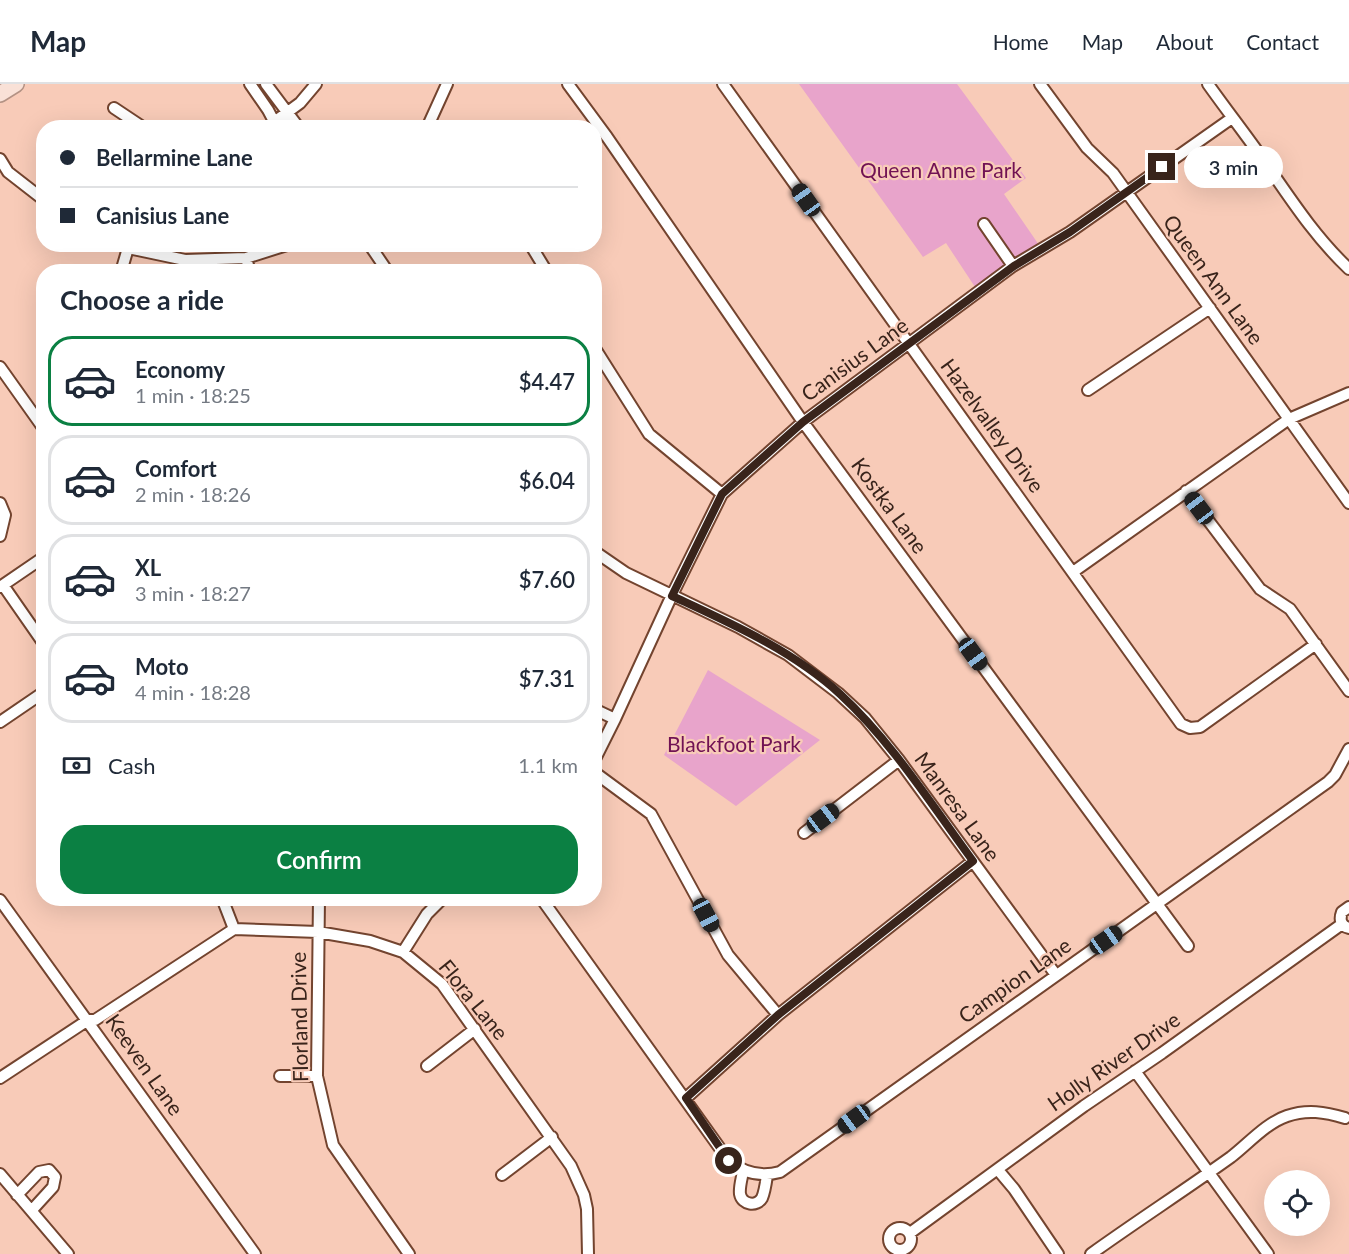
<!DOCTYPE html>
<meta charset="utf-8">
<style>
:root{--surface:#fff;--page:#f2f2f3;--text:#1f2937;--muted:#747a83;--line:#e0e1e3;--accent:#0b8043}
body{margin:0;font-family:Lato,sans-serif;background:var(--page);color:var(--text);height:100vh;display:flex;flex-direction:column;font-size:22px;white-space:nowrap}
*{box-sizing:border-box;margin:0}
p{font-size:20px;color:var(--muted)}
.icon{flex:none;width:33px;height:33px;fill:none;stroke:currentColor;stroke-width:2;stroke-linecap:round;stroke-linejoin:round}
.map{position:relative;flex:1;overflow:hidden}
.drawer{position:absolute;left:36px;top:180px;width:566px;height:642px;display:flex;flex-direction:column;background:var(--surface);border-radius:24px;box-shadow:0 6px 24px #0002}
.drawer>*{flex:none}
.guide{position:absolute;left:36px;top:36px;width:566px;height:132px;border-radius:24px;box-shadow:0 6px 24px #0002;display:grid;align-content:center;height:132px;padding:0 24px;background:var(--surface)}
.fabs{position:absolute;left:1264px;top:1086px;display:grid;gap:12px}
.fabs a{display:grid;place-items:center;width:66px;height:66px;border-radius:50%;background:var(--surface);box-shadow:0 6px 24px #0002;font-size:30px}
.end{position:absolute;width:27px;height:27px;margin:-14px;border:8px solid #39241b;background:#fff;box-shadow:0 0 0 3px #fff}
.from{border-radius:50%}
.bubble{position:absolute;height:42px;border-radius:21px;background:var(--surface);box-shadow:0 6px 24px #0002;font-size:20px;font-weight:600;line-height:42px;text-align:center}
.car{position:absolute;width:18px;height:36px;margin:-18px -9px;border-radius:8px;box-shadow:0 0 4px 2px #0007;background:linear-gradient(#222 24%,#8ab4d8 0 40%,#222 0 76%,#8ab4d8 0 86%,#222 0)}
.guide b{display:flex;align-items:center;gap:21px;height:57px;font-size:22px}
.guide b+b{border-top:2px solid var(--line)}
.guide i{width:15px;height:15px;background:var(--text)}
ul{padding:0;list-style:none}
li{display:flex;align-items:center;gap:18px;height:90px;margin:0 12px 9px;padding:0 12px;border:3px solid var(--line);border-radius:24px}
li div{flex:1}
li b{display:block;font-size:22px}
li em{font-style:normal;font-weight:600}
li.current{border-color:var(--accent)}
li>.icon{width:54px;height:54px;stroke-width:1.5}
h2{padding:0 24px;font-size:27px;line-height:72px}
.pay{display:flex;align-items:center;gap:15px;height:66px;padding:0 24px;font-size:22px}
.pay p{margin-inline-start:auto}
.action{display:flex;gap:12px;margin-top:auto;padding:12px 24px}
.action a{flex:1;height:69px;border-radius:24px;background:var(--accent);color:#fff;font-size:24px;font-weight:600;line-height:69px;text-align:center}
header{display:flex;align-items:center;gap:36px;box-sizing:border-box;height:84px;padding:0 30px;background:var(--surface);border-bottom:2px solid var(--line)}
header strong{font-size:28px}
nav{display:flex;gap:33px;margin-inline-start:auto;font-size:21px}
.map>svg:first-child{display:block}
.green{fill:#e8a4cb}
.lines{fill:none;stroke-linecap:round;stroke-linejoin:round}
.street-casing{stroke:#73442f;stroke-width:14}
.primary-casing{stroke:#b39284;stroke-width:18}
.street{stroke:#fff;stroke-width:10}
.primary{stroke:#f9e1d7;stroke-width:15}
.route{stroke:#39241b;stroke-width:8}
.labels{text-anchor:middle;stroke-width:4.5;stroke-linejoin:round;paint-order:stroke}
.park-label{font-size:21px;fill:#711254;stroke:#f8cbb8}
.street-label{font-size:21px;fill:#39241b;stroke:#f8cbb8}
</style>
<header>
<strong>Map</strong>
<nav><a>Home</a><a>Map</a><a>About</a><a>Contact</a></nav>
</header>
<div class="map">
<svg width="1349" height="1170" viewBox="0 0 1349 1170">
<rect width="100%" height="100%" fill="#f8cbb8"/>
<path class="green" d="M799,0H957L1026,94L1004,110L1039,161L977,206L946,159L923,173Z
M708,586L820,656L736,722L664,671Z"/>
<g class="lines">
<g class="street-casing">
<path id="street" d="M250,0L268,26L277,43
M266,0L299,44
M568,0L607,53L803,338L1188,862
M723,0L1181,640L1190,644L1200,643L1316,560
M1040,0L1087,64L1113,89L1349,419
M1208,0C1225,24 1243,47 1260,71C1288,111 1313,151 1349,185
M114,24L144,44
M266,44L300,19L316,0
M427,44L447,0
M0,75L8,88L44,116
M984,140L1013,182
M120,160L128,164L185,176L246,174L290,160
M369,160L388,188
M530,160L547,188
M246,174L250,188
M121,188L128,164
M594,263L649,350L722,410
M0,283L44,345
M1088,306L1210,224
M1186,407L1260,505L1290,525L1349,607
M0,419L5,431L0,452
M594,467L626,489L738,543L788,571L838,609L865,634L899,676L1056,891
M1073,488L1289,335L1349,309
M3,501L44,560
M0,503L44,473
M594,625L615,635
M0,638L44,608
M594,677L615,635L672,511L722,410L803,338L1013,182L1070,148L1232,34
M594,688L651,730L728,871L778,931
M804,749L899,676
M222,814L234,845
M319,814L317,992L333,1061L409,1170
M541,814L729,1077C744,1089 762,1093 780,1088L1328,698L1335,691L1349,665
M0,816L255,1170
M1349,823L1342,828C1339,836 1341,842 1349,844
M403,868L427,830L443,814
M427,982L475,945
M1135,987L1268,1170
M280,992H317
M0,994L88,936H95L234,845L318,848L370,857L403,868L442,900L571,1082L584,1111L587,1125L588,1170
M686,1014L778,931L973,777
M998,1086L1014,1105L1058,1170
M743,1087C742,1094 739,1103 740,1110C742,1121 757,1123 762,1114C765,1107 766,1098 767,1091
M0,1090L68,1170
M502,1091L552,1053
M17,1111L39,1088L49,1086L55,1093L53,1103L32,1126
M889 1155a11 11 0 1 1 22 0a11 11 0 1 1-22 0Z
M910,1149L1084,1022L1162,969L1342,840
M1091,1170C1137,1137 1185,1106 1231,1073C1248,1060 1266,1039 1287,1032C1307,1025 1325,1028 1345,1034"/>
</g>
<g class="primary-casing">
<path id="primary" d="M0,10L16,0"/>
</g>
<use href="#street" class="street"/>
<use href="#primary" class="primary"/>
</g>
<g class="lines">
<path class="route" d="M729,1077L686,1014L778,931L973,777C931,720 892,658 840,610C792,566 730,539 672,512L722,410L803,338L1014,182L1070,148L1162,83"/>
</g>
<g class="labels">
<g class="park-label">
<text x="941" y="94">Queen Anne Park</text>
<text x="734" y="668">Blackfoot Park</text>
</g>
<g class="street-label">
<text transform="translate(1213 196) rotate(54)" y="7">Queen Ann Lane</text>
<text transform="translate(855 276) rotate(-36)" y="7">Canisius Lane</text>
<text transform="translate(992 342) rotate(54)" y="7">Hazelvalley Drive</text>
<text transform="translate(889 422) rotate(54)" y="7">Kostka Lane</text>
<text transform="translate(957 723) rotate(54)" y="7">Manresa Lane</text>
<text transform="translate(1015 897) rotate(-35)" y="7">Campion Lane</text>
<text transform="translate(473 916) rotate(51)" y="7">Flora Lane</text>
<text transform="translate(300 933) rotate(-91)" y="7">Florland Drive</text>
<text transform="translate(1114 978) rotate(-35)" y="7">Holly River Drive</text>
<text transform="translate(144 981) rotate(55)" y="7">Keeven Lane</text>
</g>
</g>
</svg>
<div class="fabs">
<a><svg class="icon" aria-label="locate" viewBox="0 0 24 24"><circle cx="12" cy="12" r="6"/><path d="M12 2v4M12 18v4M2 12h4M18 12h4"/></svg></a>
</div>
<i class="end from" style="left:729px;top:1077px"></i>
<i class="end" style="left:1162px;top:83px"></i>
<div class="bubble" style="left:1184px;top:62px;width:99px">3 min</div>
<i class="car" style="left:806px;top:116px;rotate:325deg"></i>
<i class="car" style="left:1199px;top:424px;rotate:323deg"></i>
<i class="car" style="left:973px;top:570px;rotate:144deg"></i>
<i class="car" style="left:823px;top:734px;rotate:53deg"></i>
<i class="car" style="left:706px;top:831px;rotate:152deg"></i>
<i class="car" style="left:1106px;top:856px;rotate:55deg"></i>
<i class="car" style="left:854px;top:1035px;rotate:234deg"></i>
<div class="guide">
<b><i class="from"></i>Bellarmine Lane</b>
<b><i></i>Canisius Lane</b>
</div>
<section class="drawer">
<h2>Choose a ride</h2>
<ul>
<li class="current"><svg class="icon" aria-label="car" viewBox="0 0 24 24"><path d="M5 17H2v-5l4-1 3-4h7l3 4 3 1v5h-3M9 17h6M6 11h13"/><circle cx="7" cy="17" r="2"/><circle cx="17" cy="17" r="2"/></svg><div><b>Economy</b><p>1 min · 18:25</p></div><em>$4.47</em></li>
<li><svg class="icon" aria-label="car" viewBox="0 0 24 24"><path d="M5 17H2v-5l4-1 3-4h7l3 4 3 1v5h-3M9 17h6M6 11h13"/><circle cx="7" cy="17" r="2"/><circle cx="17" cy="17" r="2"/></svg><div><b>Comfort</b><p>2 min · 18:26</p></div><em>$6.04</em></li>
<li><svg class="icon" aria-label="car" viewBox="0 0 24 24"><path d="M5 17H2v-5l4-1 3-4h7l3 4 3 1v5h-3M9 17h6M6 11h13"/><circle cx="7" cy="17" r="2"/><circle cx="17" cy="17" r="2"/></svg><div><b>XL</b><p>3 min · 18:27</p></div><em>$7.60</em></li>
<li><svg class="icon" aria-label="car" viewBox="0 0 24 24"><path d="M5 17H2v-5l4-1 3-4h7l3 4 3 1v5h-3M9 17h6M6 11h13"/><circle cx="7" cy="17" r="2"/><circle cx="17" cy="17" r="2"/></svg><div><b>Moto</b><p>4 min · 18:28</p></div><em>$7.31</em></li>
</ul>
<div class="pay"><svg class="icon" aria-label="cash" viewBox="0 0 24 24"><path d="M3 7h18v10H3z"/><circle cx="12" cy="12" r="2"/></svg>Cash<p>1.1 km</p></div>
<div class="action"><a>Confirm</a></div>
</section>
</div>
